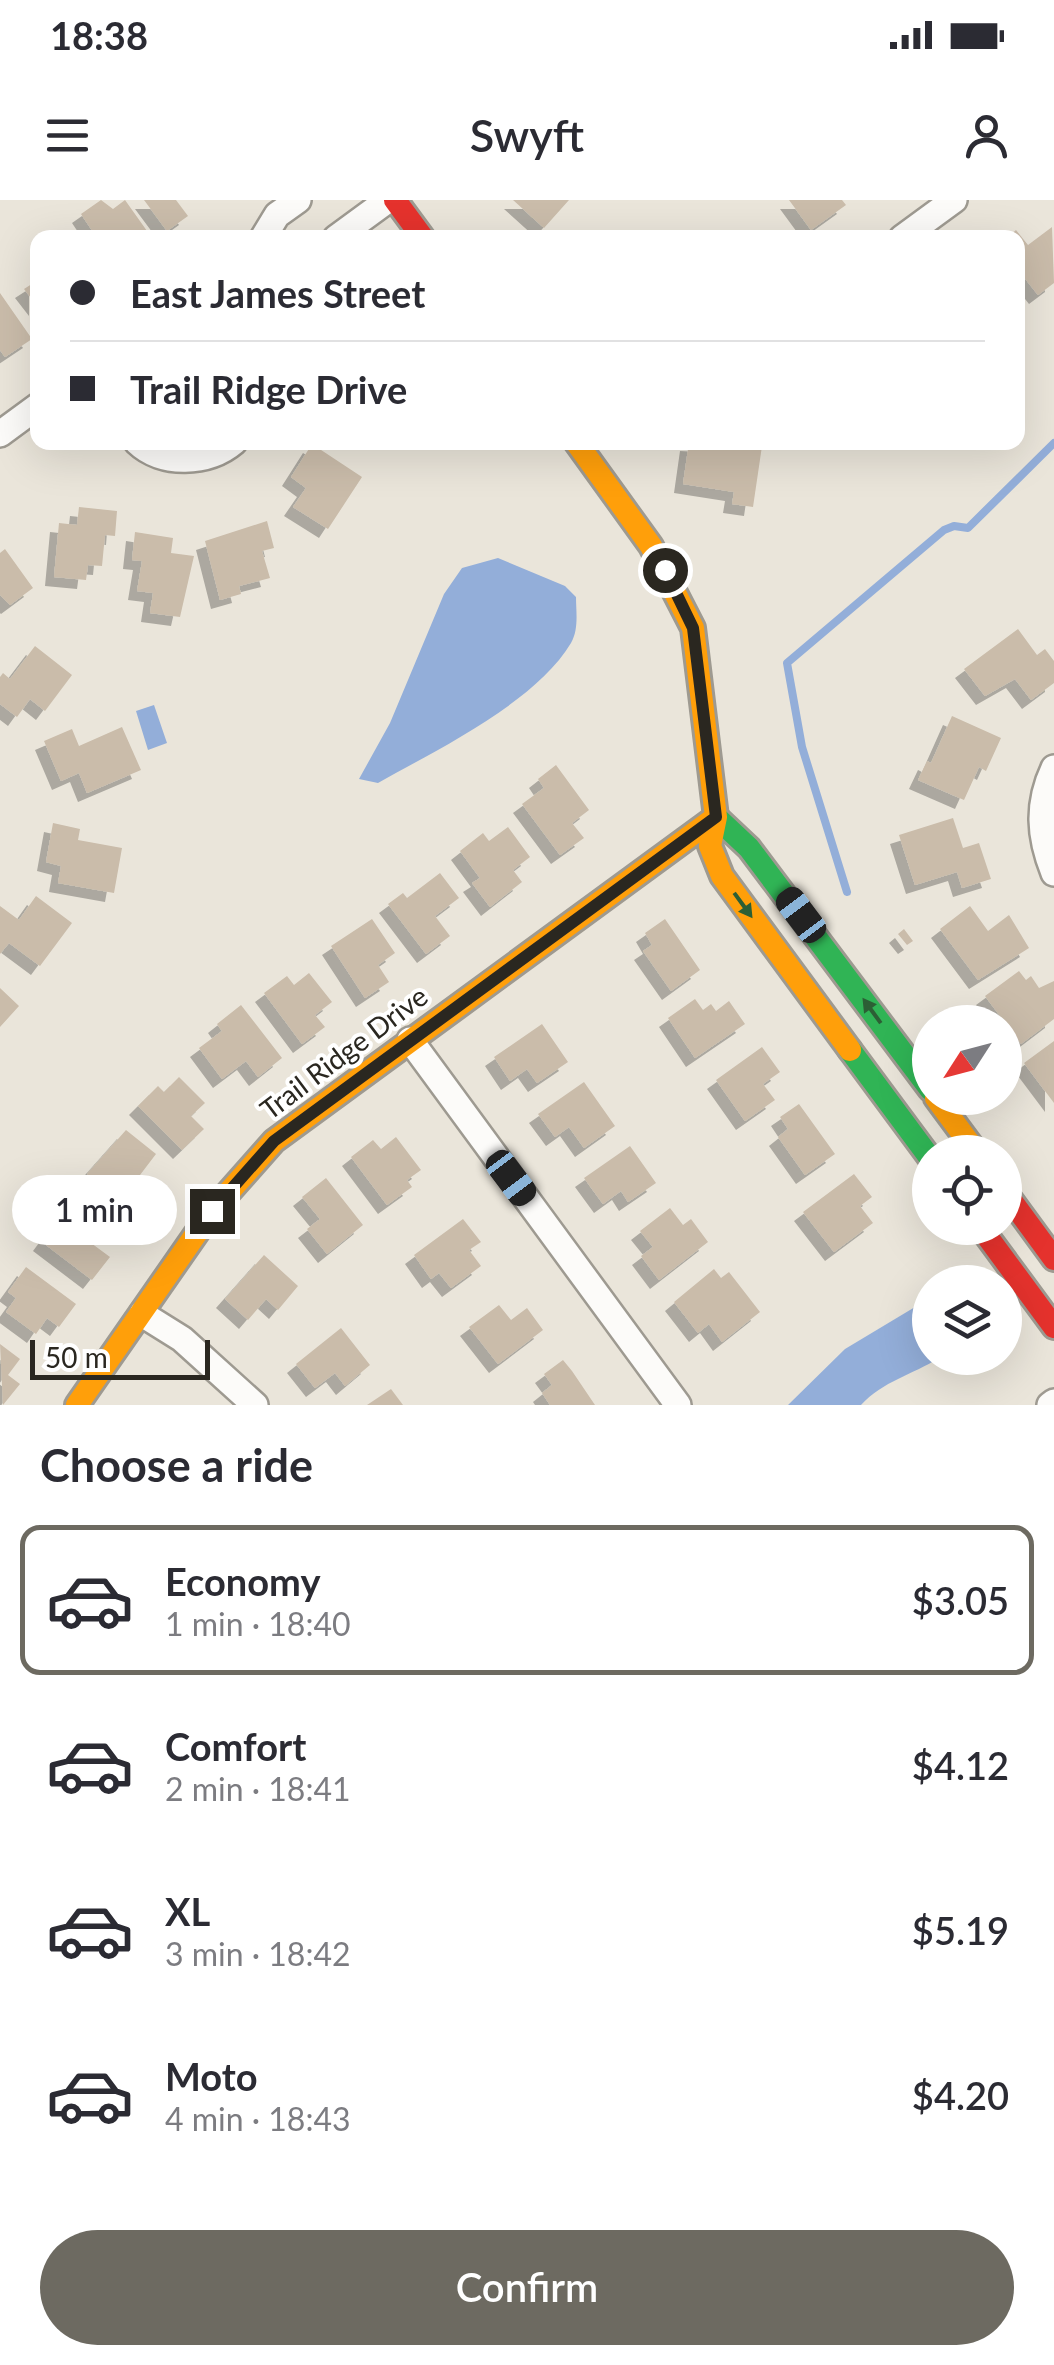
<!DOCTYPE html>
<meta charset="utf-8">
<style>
:root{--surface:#fff;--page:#f2f2f3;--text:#2b2b33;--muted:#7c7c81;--line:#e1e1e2;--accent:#6d6a61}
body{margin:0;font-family:Lato,sans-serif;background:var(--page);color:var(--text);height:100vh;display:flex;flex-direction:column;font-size:38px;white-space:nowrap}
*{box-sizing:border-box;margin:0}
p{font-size:32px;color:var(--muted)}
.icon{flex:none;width:55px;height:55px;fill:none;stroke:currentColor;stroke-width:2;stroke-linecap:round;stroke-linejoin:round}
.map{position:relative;height:1205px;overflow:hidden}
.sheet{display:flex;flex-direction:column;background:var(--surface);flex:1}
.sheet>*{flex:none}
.top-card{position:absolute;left:30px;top:30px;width:995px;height:220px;border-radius:20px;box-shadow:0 10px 40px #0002;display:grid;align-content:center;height:220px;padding:0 40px;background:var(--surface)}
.needle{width:65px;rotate:234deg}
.fabs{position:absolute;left:912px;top:805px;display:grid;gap:20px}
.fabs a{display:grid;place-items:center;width:110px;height:110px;border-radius:50%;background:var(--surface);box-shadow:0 10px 40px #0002;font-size:50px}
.scale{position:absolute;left:30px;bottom:25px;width:180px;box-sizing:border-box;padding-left:10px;border:5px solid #2a2720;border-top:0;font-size:28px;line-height:35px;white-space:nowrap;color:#2a2720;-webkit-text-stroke:8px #fff;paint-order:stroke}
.end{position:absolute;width:45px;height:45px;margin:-22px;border:12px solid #2a2720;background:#fff;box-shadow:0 0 0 5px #fff}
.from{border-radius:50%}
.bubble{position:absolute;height:70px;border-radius:35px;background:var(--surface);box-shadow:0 10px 40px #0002;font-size:32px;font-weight:600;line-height:70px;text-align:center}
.car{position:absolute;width:30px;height:60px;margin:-30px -15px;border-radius:12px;box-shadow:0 0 8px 2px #0007;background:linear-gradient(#222 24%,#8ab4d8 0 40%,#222 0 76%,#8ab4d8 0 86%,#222 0)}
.top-card b{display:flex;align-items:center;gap:35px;height:95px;font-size:38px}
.top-card b+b{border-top:2px solid var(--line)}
.top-card i{width:25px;height:25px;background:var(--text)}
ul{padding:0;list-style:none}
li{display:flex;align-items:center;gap:30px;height:150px;margin:0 20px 15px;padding:0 20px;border:5px solid transparent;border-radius:20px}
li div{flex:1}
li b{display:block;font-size:38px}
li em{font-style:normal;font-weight:600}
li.selected{border-color:var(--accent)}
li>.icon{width:90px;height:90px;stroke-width:1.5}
h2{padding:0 40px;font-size:45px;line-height:120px}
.action{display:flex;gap:20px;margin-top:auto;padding:20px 40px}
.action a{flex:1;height:115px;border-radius:60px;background:var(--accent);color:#fff;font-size:40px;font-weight:600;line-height:115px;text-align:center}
.status{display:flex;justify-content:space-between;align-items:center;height:70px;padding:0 50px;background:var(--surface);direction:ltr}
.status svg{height:28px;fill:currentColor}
header{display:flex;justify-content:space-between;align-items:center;height:130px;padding:0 40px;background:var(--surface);font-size:45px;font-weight:600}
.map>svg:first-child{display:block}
.water{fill:#93aed9}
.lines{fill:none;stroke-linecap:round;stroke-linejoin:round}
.stream{stroke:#93aed9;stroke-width:8}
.building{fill:#cabcaa;filter:url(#shadow)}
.street-casing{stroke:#9e9a91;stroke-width:30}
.fast-casing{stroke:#9e9a91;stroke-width:28}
.slow-casing{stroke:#9e9a91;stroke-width:28}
.jam-casing{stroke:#9e9a91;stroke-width:28}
.street{stroke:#fcfbf9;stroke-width:25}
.fast{stroke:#30b455;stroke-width:22}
.slow{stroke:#ff9f0a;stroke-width:22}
.jam{stroke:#e5322d;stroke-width:22}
.oneway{fill:#2c5f35}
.route{stroke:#2a2720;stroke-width:12}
.labels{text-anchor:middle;stroke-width:8;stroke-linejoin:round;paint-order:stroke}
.street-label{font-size:28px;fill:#2a2720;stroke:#fff}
</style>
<div class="status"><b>18:38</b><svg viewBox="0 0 49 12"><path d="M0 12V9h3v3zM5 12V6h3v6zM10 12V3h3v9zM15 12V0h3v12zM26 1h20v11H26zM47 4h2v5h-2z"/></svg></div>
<header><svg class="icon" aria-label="menu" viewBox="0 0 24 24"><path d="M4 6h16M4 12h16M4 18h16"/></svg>Swyft<svg class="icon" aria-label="person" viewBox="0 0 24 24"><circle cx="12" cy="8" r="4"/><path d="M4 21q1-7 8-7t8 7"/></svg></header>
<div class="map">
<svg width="1054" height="1205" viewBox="0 0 1054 1205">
<defs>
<filter id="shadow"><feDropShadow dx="-9" dy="9" stdDeviation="0" flood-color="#0004"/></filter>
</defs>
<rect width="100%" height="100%" fill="#eae5da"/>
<path class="water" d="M498,358L565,386L576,397C576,412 579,429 571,443C535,503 438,549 378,583L359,579L390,523L444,394L462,368Z
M154,505L167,543L148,550L136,511Z
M930,1098V1158H939C912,1175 883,1181 861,1205H788L845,1149Z"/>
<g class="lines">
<path class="stream" d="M847,692L802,547L787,463L944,330L954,326L968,328L1054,243
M960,1082L961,1080"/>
</g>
<path class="building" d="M101,0L113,9L125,0L152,38H97L81,14Z
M144,0H176L188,16L167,31Z
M513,0H569L544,28Z
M789,0H842L846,5L811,30Z
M1052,27L1054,83L1038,95L1023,76L1018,80V38H1007L1016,30L1028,45Z
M38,80V107L24,89Z
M0,93L32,139L5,157L0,150Z
M689,242L762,246L753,307L732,304L734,292L683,284Z
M312,244L362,277L328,329L293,307L306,288L291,277Z
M79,307L117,311L115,336L105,335L102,366L88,365L86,380L54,377L59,323L77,325Z
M267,321L274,348L262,351L270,378L239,386L241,394L220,400L205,341Z
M135,332L173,338L171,353L194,356L180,417L150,413L153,393L137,391L142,361L132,360Z
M5,349L33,388L10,405L0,395V353Z
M1018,429L1037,455L1045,449L1054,461V483L1031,500L1015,479L985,496L964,469Z
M35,446L72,475L45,511L30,499L17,517L0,504V477L3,473L10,479Z
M952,516L1001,538L986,571L979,567L964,600L918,580L927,561L931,563Z
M122,527L141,570L87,593L79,573L61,581L44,541L72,529L79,546Z
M556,565L589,610L572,623L584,638L560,655L522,604L544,588L538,579Z
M953,618L963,648L979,643L991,679L962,688L957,672L915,685L899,635Z
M53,623L80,629L78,640L122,648L114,693L58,683L61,666L46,662Z
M508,627L530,657L513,670L522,682L490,707L472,683L480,678L460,651L483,633L489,641Z
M440,673L459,698L435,716L450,736L426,754L388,704L403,693L407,698Z
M36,696L72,723L40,766L9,743L0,754V706L19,720Z
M970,706L988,731L1009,715L1029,748L978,780L940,729Z
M372,719L395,753L378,765L389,782L365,798L331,746Z
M665,719L700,770L671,791L643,751L652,745L645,733Z
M904,729L913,741L907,745L898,734Z
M1019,771L1026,780L1031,776L1039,788L1054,781V819L1021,844L985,796Z
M309,773L332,802L315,815L325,827L302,844L264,793L287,776L294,785Z
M0,788L19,806L0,827Z
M695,799L703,810L711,804L716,811L729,801L745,824L695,858L668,818Z
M241,805L282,858L258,877L246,861L222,879L199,848L222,831L217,824Z
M542,824L568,862L537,883L527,869L510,881L494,857Z
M1054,841V903L1024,863Z
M762,847L780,872L763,884L775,900L745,921L716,880Z
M179,877L205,903L191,916L204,929L182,950L138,906L158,886L164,892Z
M584,882L615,926L584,948L569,927L555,937L538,914Z
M799,904L835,954L805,975L778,937L788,929L780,917Z
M126,930L156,954L140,975L157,989L132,1020L115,1007L120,1001L87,974Z
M396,937L421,970L407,980L412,987L387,1005L351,957L373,940L381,949Z
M630,946L656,983L628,1002L621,991L603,1004L584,978Z
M854,974L872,997L860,1006L873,1023L834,1052L803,1012Z
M326,978L363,1025L327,1054L307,1029L320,1019L302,997Z
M71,1003L103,1027L91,1043L110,1057L92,1080L42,1042Z
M670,1008L683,1025L691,1019L708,1042L659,1080L641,1056L653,1047L640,1031Z
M463,1019L481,1042L469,1050L481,1066L451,1088L439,1073L431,1079L414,1055Z
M264,1055L298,1086L278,1110L266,1099L248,1120L225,1099Z
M26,1067L76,1104L59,1127L47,1118L36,1134L6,1112L16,1098L8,1092Z
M714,1069L721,1078L729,1072L760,1112L722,1142L709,1124L698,1133L674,1102Z
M499,1105L511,1120L527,1108L543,1130L498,1164L469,1127Z
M341,1128L370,1165L345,1186L335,1173L315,1188L296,1164Z
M0,1144L20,1159L8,1175L20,1184L3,1205Z
M563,1160L572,1171L595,1205H550L542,1193L552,1185L544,1174Z
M391,1189L403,1205H367Z"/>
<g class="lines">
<g class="street-casing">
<path id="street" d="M263,38L277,15L298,0
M336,38L388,0
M902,38L954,0
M0,234L38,206
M137,242C162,266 208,264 234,242
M1054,568C1037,604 1039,636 1054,673
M410,840L678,1205
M142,1114L182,1139L255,1205
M1050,1205L1054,1202"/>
</g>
<g class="fast-casing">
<path id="fast" d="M716,617L749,648L930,889
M850,850L930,958"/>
</g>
<g class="slow-casing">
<path id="slow" d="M576,242L651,346L693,428L716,617L710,646L722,676L850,850
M936,898L976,952
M77,1205L212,1011L274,941L716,617"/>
</g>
<g class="jam-casing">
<path id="jam" d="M395,0L423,38
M1005,992L1054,1059
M981,1028L1054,1127"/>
</g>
<use href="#street" class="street"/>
<use href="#fast" class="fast"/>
<use href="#slow" class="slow"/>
<use href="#jam" class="jam"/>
</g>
<defs><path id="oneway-solid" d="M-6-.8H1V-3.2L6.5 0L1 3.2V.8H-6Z" transform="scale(2.5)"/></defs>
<g class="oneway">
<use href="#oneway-solid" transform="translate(743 705) rotate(54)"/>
<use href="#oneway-solid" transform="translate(872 811) rotate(-126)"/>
</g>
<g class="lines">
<path class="route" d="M212,1011L274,941L716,617L693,428L665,370"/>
</g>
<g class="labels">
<g class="street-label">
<text transform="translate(344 853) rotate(-37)" y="10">Trail Ridge Drive</text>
</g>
</g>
</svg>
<div class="fabs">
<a><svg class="needle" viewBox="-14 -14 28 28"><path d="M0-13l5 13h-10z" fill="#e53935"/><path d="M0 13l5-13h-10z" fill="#7c7c81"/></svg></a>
<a><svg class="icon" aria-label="locate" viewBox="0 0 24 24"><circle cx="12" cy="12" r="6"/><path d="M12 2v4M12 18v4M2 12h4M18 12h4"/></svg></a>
<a><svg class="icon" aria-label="layers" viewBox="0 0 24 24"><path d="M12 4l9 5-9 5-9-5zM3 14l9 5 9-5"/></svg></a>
</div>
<div class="scale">50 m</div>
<i class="end from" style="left:665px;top:370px"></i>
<i class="end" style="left:212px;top:1011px"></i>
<div class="bubble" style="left:12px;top:975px;width:165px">1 min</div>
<i class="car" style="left:801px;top:715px;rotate:323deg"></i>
<i class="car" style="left:511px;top:978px;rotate:143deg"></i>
<div class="top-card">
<b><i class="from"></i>East James Street</b>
<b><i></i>Trail Ridge Drive</b>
</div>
</div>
<section class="sheet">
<h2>Choose a ride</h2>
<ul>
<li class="selected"><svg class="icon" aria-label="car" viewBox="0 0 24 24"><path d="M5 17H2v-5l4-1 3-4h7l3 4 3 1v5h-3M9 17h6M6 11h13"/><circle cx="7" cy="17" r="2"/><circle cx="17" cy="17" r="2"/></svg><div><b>Economy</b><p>1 min · 18:40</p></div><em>$3.05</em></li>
<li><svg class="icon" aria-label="car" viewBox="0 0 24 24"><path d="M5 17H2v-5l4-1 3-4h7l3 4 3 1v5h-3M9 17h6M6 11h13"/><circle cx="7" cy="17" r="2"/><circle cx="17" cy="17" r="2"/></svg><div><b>Comfort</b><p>2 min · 18:41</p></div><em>$4.12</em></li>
<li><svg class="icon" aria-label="car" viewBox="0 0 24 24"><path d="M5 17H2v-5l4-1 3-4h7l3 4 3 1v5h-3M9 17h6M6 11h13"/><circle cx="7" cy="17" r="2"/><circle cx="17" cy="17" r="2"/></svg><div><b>XL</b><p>3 min · 18:42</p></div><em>$5.19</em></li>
<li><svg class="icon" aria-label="car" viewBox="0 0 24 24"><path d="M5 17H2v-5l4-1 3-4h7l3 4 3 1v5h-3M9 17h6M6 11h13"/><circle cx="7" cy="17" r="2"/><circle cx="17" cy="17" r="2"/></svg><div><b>Moto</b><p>4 min · 18:43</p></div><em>$4.20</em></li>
</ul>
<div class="action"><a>Confirm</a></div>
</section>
